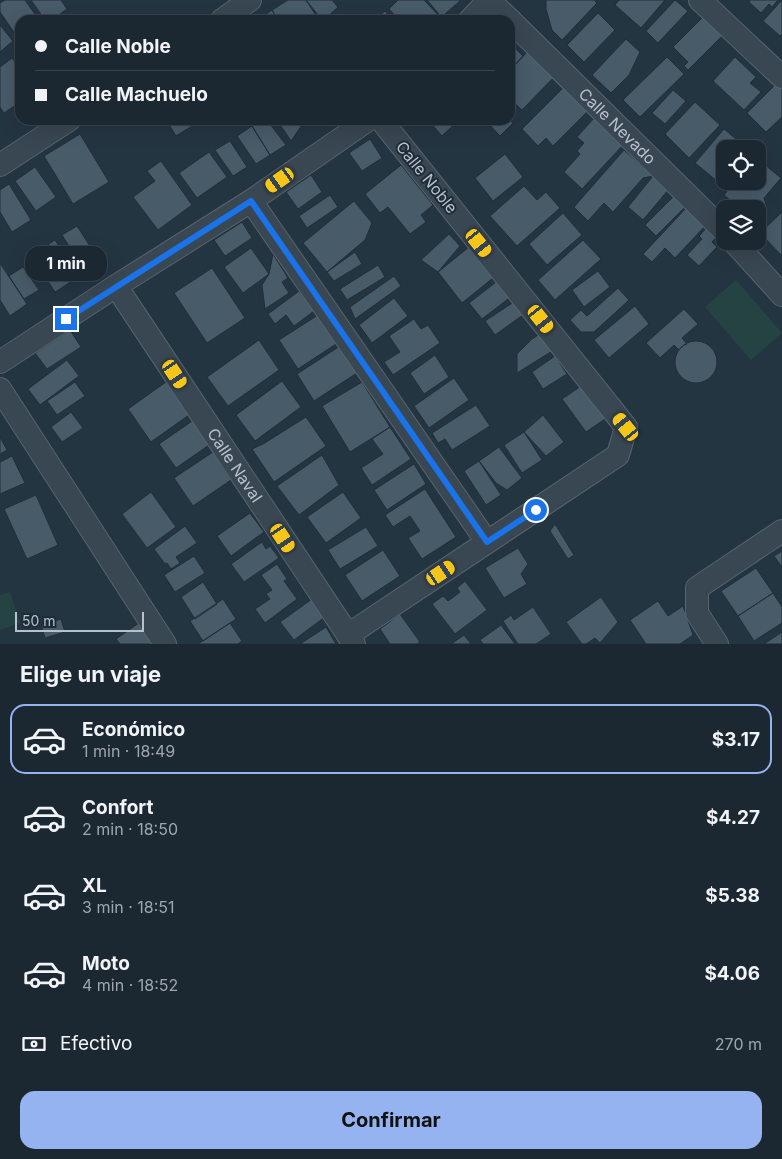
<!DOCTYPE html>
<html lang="es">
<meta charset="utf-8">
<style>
:root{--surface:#1b2832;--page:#24303a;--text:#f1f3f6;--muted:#a0a6ac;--line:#39444d;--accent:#95b2f1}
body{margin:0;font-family:Inter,sans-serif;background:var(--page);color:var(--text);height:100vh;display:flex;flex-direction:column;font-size:19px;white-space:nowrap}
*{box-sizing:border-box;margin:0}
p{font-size:16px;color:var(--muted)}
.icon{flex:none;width:28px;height:28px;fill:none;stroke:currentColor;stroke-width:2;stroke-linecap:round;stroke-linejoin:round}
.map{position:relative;height:644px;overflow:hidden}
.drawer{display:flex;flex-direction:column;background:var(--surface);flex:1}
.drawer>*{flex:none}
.banner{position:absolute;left:15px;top:15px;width:500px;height:110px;border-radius:15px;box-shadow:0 5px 20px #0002,0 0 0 1px var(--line);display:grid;align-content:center;height:110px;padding:0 20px;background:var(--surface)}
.buttons{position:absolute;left:716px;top:140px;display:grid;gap:10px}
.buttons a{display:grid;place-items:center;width:50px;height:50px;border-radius:10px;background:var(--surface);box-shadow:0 5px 20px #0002,0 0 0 1px var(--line);font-size:25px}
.scale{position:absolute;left:15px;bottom:12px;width:129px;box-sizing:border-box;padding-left:5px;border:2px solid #b6c1cc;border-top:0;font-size:14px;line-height:18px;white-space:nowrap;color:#b6c1cc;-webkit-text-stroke:4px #1e2c37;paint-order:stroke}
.end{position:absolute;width:22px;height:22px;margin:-11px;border:6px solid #1a73e8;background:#fff;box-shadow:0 0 0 2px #fff}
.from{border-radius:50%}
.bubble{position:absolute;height:35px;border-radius:15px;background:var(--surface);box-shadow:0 5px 20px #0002,0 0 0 1px var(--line);font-size:16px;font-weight:700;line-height:35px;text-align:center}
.car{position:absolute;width:15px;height:30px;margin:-15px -8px;border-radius:6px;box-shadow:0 0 4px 1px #0007;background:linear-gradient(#f5c518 24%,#345 0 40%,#f5c518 0 76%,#345 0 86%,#f5c518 0)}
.banner b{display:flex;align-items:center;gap:18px;height:48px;font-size:19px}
.banner b+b{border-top:1px solid var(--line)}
.banner i{width:12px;height:12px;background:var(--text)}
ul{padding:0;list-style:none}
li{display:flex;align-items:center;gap:15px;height:70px;margin:0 10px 8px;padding:0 10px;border:2px solid transparent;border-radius:15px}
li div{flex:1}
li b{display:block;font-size:19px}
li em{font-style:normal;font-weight:700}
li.active{border-color:var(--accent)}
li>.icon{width:45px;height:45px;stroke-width:1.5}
h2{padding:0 20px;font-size:22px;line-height:60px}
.pay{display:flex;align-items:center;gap:12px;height:55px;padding:0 20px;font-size:19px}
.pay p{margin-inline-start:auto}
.action{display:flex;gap:10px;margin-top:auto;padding:10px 20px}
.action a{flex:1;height:58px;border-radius:15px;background:var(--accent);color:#111;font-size:20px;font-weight:700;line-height:58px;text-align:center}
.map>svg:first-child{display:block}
.green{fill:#264343}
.building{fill:#485b69;stroke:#202e39}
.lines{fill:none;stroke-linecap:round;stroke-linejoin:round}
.minor-casing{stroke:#57646f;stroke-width:24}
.minor{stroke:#394752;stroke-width:22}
.route{stroke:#1a73e8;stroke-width:6}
.labels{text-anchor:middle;stroke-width:4;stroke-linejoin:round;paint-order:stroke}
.street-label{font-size:16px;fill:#b6c1cc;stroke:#1e2c37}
</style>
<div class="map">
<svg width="782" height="644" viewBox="0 0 782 644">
<rect width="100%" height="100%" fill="#243542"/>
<path class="green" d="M736,280L782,333L751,360L705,307Z
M10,592L20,623L0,630V595Z"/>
<path class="building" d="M5,0H25L39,20H20V41L0,12V3Z
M31,0H61L67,9L52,20H45Z
M288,0H306L319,20H278L272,10Z
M306,0H332L338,7L324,20H322Z
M398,0H424L443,20H399L389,9Z
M427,0H459L460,1L445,14V20H444Z
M546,0H594L597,3L562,40L552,30L546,9Z
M619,0H665L641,28L615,5Z
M675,0L688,11L658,43L646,31Z
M750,0H778L772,7L769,4L761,13L749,2Z
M782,0V34L780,36L763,21Z
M272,10L278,20H257Z
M385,11L392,20H374Z
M598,13L615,30L584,62L567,45Z
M91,14L96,20H82Z
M704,16L723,35L688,70L684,66L688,62L673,47Z
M0,25L13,41L0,52Z
M626,39L640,52L629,75L611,93L592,75Z
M510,43L523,56L510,70Z
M530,49L556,75L522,110L510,99V70Z
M667,57L684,74L640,117L623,100Z
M735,57L756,77L750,83L761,92L744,110L713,81Z
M12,58L20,69V102L4,113L0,107V67Z
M777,83L782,88V117L766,132L747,113Z
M563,88L587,112L553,146L546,138L538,146L522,129Z
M673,90L686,101L665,124L652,113Z
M695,102L720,125L689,158L665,134Z
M595,117L624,144L582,189L564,172L580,154L577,151L584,143L577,137Z
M166,120H202L176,136Z
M261,120H267L286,145L270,155L252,126Z
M277,120H298L302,125L291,141Z
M428,120H459L442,136Z
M485,120H509L513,123L500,136Z
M252,126L270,155L256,164L237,136Z
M724,129L748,149H725V181H727L723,186L695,163Z
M80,134L109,182L73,204L44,156Z
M370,139L382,158L362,171L349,153Z
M230,141L247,167L233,176L215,150Z
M624,150L653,176L643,178L613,212L604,203L588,221L574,207Z
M209,152L227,177L197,198L179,173Z
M505,154L523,177L493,201L475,178Z
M758,159L781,178L764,198L767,207L758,219V209H740L724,195L735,181H758Z
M161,161L192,205L158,230L133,197L155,181L147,171Z
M401,165L433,205L421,215L426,222L410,234L388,207L380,213L365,194Z
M35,167L56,197L36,211L15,181Z
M311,175L322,192L298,209L286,192Z
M653,176L669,189L643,220L628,207Z
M9,184L31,220L12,232L0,212V190Z
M524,186L537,200L546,192L560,208L517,246L490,216Z
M330,195L338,207L307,228L299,216Z
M674,196L685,207L656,236L645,225Z
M354,201L372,223L365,240L327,272L303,243Z
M689,205L708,223L675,258L665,248L652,262L643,254Z
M782,212V255H781L760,233Z
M563,213L582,235L547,265L529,244Z
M242,222L252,238L225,256L214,240Z
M709,225L719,234L712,242L717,247L699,266L687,255L702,239L699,236Z
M77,226L97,257L82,267L62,235Z
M449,234L460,246L438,272L421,260Z
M55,240L80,276L55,292L31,256Z
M583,240L601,259L555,300L538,280Z
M469,247L493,278L462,303L438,272Z
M251,248L269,274L243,293L224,267Z
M355,252L362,264L334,281L327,272Z
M273,254L288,278L282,282L289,293L265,309L262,285L269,274Z
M0,263L27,304L10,316L0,300Z
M378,265L385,277L347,300L340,289Z
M23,267L39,290L24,299L9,276Z
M212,268L245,318L207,343L174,293Z
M598,271L610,287L584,307L572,290Z
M394,276L401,286L355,319L350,307Z
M496,282L512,296L482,319L469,303Z
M618,288L629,300L594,332H581L570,320L581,310L587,316Z
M299,291L314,311L294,326L286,315L275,324L268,314Z
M394,298L408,316L372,343L359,325Z
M514,302L523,315L495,335L485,321Z
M635,306L649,324L609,358L594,340Z
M684,309L698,324L682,338L687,344L684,345L679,350L674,345L660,358L646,343Z
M318,315L336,344L298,369L279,340Z
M414,319L421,329L428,325L440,343L393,375L384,362L400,352L389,336Z
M70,330L81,347L47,369L35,353Z
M543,332L554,350L517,373V354L532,339Z
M259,340L279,370L228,406L207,377Z
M675 362a21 21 0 1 1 42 0a21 21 0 1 1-42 0Z
M340,346L357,373L314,401L297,374Z
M435,355L449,377L424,394L410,373Z
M555,356L567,374L543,389L532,372Z
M67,360L79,376L40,405L28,389Z
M454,378L469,400L429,428L414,406Z
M282,381L301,407L255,441L236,415Z
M75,382L85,396L57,415L47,401Z
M166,382L189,415L151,442L128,409Z
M362,382L390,427L350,452L322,406Z
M581,386L605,419L586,432L562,399Z
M476,405L490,426L452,450L445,439L438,443L432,433Z
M71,412L83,428L62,442L51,427Z
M543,415L564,442L546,456L524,432Z
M306,417L326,446L274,482L252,449L263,444Z
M195,419L212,443L176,468L159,444Z
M390,427L411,459L372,485L361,468L383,454L372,439Z
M524,432L542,460L522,473L504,445Z
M0,437L7,450L0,454Z
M499,447L522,478L507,490L496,483L479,461Z
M213,452L231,480L193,506L174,478Z
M322,455L339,485L299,515L277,486Z
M12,456L25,483L0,494V462Z
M479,461L501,495L486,505L464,471Z
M414,464L426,484L387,510L374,490Z
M425,489L456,537L422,559L408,538L420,531L410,516L393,527L385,515Z
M151,492L176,527L147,548L122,514Z
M343,492L361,518L326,543L307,517Z
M36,495L58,545L27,559L4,509Z
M250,513L264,532L231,556L217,536Z
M555,524L574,555L568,559L550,531Z
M185,526L197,543L176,557L180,563L171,569L167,563L165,564L154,549Z
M366,527L378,546L340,569L328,550Z
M262,542L266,549L270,546L279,558L244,582L231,564Z
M518,548L528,564L521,574L527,584L504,598L485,568Z
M383,550L400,576L362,601L345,575Z
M782,551V567L774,556Z
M194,556L205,573L175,592L164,575Z
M277,564L287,579L284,581L297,599L265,623L255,609L270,599L266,594L272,590L261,575Z
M756,568L773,593L738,616L721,591Z
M465,581L487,610L455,634L432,604L443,596L448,601L460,592L457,588Z
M203,582L217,604L195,619L181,597Z
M773,593L782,607V623L754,641L738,616Z
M601,597L618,622L600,643L595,638L586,644H582L566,622Z
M223,599L236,619L203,641L190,621Z
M312,599L325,617L294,640L280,622Z
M658,601L668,616L683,606L693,635L680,644H646L630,620Z
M533,607L551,634L536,644H518L503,621L511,615L514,620Z
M400,614L420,642L417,644H390L380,629Z
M61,619L65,632L45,638L41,625Z
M139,623L153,644H120L116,639Z
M230,623L242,641L238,644H198Z
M501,625L515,644H483L480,640Z
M326,627L336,644H300Z
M782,632V644H764Z
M464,635L471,644H451Z"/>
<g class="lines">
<g class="minor-casing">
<g id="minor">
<path d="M489,0L510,20"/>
<path d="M700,0L782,77"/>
<path d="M222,20L250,0"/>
<path d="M470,20L489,0"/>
<path id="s1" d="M510,20L725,232"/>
<path d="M0,165L69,120"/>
<path d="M251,201L487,542"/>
<path d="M733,241L782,295"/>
<path id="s2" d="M116,286L354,644"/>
<path d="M0,362L116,286L251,201L368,120"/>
<path d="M0,389L165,644"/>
<path d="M348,635L618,455L626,427L381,120"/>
<path d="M717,644L697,613V588L782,531"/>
</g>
</g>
<use href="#minor" class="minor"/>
</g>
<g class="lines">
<path class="route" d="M66,319L251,201L487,542L536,510"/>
</g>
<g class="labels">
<g class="street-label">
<text dy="6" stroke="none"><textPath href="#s1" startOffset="151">Calle Nevado</textPath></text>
<text transform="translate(427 177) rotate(51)" y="6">Calle Noble</text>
<text dy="6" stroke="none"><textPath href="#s2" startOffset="215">Calle Naval</textPath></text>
</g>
</g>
</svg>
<div class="buttons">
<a><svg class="icon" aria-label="locate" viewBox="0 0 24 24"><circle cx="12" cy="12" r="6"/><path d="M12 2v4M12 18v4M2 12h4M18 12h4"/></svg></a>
<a><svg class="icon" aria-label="layers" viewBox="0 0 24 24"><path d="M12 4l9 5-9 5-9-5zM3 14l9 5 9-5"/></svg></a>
</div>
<div class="scale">50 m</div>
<i class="end from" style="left:536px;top:510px"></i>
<i class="end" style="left:66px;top:319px"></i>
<div class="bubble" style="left:25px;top:246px;width:82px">1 min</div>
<i class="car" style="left:280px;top:180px;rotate:235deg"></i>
<i class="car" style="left:479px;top:243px;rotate:141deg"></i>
<i class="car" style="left:541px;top:319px;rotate:141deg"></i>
<i class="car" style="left:175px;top:374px;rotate:146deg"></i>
<i class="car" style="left:626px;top:427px;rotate:321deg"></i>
<i class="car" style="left:283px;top:538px;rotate:146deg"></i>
<i class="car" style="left:441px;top:573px;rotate:56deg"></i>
<div class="banner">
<b><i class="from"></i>Calle Noble</b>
<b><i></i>Calle Machuelo</b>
</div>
</div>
<section class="drawer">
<h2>Elige un viaje</h2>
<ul>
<li class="active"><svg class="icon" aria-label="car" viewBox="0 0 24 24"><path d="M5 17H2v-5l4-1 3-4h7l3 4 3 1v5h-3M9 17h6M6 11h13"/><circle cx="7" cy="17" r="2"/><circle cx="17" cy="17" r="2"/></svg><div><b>Económico</b><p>1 min · 18:49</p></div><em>$3.17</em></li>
<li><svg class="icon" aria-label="car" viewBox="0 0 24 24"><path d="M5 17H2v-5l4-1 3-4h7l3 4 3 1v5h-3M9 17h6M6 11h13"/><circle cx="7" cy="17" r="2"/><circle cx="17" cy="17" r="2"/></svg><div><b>Confort</b><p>2 min · 18:50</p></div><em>$4.27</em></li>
<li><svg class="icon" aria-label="car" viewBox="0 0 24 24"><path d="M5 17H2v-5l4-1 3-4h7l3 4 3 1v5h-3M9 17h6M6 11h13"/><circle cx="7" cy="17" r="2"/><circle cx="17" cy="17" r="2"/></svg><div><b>XL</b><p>3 min · 18:51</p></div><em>$5.38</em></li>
<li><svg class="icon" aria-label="car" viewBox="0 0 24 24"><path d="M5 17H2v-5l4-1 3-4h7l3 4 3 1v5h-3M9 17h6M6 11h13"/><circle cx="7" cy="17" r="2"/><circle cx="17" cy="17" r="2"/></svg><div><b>Moto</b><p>4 min · 18:52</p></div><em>$4.06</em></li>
</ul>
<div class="pay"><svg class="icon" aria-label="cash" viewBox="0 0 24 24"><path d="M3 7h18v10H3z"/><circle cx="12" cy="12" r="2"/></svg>Efectivo<p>270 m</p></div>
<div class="action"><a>Confirmar</a></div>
</section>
